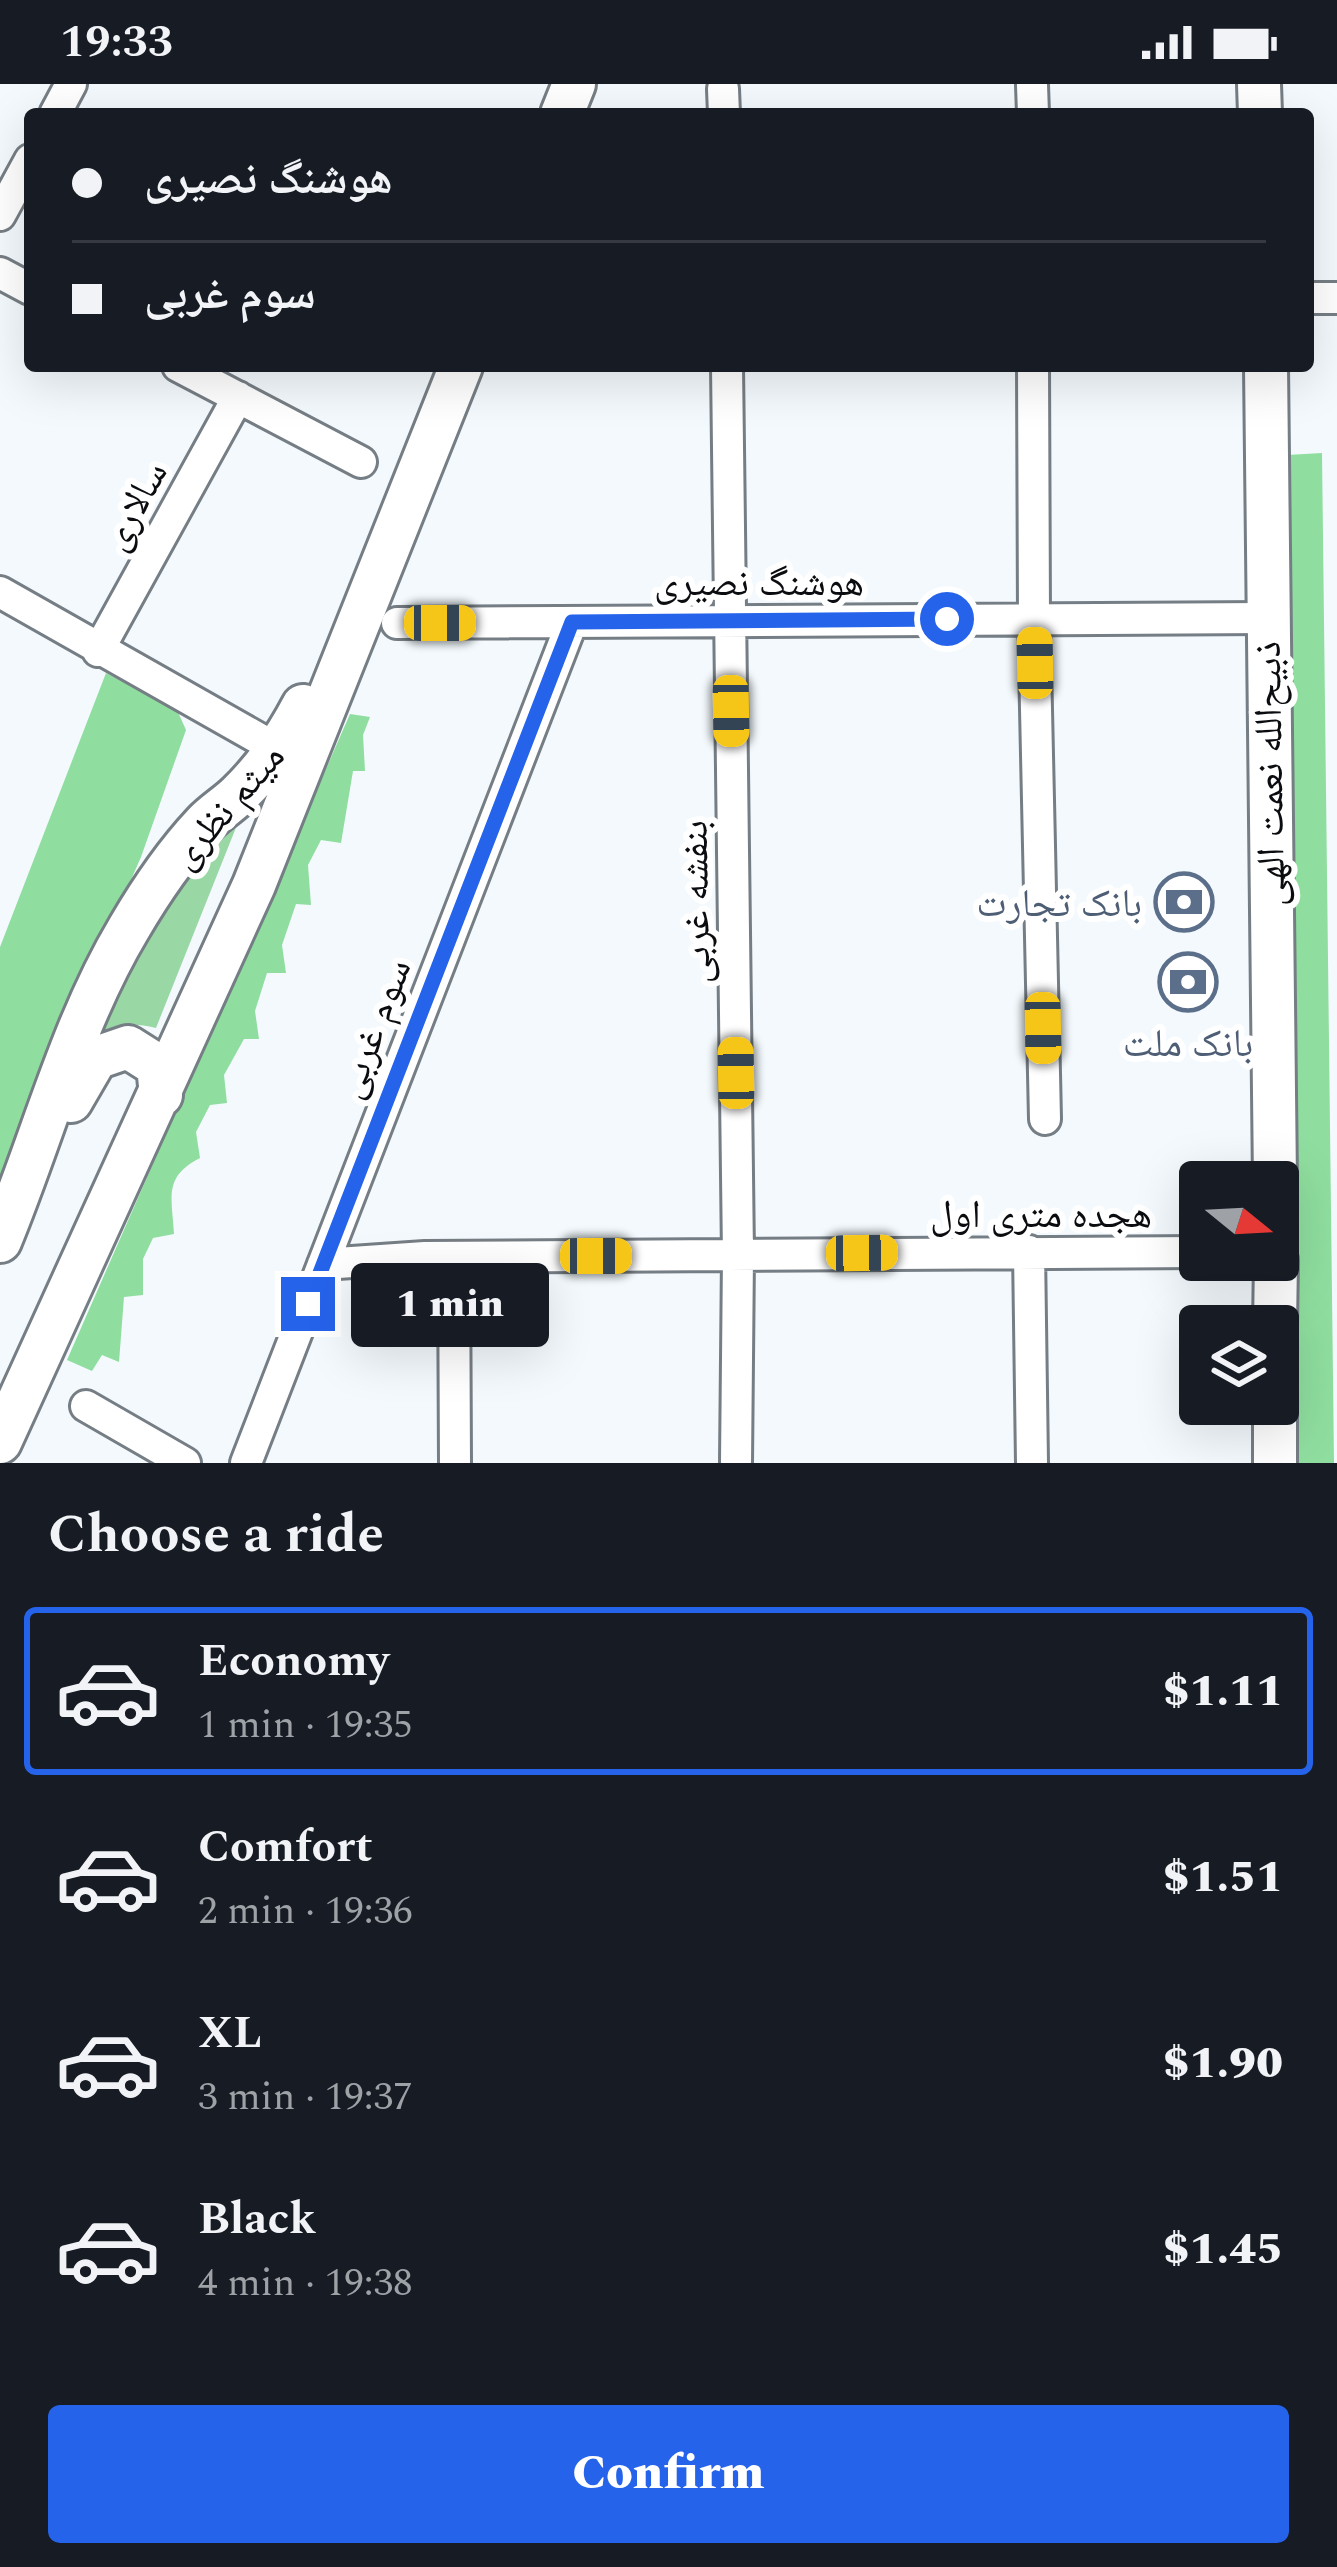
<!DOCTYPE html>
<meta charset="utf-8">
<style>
:root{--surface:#171b24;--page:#242831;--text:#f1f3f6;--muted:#9ea1a6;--line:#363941;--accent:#2563eb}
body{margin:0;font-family:Spectral,"Noto Naskh Arabic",serif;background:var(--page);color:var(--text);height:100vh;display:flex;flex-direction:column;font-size:45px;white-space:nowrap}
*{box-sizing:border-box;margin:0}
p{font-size:39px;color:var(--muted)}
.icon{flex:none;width:66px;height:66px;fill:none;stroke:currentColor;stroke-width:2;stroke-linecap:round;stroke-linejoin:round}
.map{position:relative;height:1379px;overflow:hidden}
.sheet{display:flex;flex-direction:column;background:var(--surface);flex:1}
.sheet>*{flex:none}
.top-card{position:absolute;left:24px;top:24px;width:1290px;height:264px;border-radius:12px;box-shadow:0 12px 48px #0002;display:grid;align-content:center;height:264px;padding:0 48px;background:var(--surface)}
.needle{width:78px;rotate:108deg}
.fabs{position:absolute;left:1179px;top:1077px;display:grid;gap:24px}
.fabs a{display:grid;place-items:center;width:120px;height:120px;border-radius:12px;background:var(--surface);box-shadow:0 12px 48px #0002;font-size:60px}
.end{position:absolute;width:54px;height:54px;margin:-27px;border:15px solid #2563eb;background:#fff;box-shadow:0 0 0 6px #fff}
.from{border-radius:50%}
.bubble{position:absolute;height:84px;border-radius:12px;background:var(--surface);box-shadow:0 12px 48px #0002;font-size:39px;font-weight:800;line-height:84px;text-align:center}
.car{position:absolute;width:36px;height:72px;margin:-36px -18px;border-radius:15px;box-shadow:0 0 9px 3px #0007;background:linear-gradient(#f5c518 24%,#345 0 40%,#f5c518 0 76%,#345 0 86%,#f5c518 0)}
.top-card b{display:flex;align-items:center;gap:42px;height:114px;font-size:45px}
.top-card b+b{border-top:3px solid var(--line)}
.top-card i{width:30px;height:30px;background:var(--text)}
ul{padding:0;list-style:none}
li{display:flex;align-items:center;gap:36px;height:168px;margin:0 24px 18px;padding:0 24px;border:6px solid transparent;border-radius:12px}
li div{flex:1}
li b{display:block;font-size:45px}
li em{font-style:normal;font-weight:800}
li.on{border-color:var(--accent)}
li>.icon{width:108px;height:108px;stroke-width:1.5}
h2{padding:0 48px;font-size:54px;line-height:144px}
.primary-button{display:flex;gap:24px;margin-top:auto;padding:24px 48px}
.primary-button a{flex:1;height:138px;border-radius:12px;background:var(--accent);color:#fff;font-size:48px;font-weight:800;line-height:138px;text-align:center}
.status{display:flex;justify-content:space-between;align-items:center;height:84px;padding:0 60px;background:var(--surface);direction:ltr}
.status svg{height:33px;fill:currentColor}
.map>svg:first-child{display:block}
.green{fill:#99d8a5}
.forest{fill:#8fde9f}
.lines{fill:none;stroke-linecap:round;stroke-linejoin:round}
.street-casing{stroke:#767e85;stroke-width:36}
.secondary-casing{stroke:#767e85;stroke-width:48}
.street{stroke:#fff;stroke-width:30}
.secondary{stroke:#fff;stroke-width:42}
.route{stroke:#2563eb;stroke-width:15}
.labels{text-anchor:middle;stroke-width:12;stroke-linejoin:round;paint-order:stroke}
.street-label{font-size:39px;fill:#0a0c0f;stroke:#fff}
.service-label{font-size:39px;fill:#4e5e75;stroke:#fff;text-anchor:end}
</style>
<div class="status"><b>19:33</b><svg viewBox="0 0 49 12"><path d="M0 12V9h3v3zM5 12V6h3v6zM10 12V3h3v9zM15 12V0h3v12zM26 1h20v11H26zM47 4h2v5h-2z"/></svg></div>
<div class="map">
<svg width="1337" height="1379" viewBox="0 0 1337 1379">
<rect width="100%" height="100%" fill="#f3f9fd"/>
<path class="green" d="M245,721L156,944C122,936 110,942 89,969L112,913L162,822Z"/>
<path class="forest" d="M1322,369L1334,1379H1299L1287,371Z
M106,589L177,626L186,646L141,773L0,1094V863Z
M350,630L370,633L363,651L365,687H353L341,759L321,756L308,781L311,821L296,820L282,861L286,889H267L255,927L259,955H244L224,991L227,1019L210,1021L196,1048L200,1074C163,1093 172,1113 174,1150L153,1154L143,1175V1211L124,1213L119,1278L102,1271L92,1287L67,1276Z"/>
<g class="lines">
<g class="street-casing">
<path id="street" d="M1032,1L1033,30
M723,5L724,30
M55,30L71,0
M0,131L30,76
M0,189L30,205
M1308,214H1337
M178,282L361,378
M727,282L738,1171L736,1379
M1033,282L1034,534L1045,1035
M0,508L279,666
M397,539L1266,534
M98,567L238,313
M1029,1167L1032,1379
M454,1174L455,1379
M323,1180L425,1173L1200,1168
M86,1322L185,1379
M246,1379L572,538"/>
</g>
<g class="secondary-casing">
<path id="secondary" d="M1259,0L1260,30
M562,30L574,0
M1266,282L1275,1098
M71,1017L96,974L128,963L158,982L161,1011
M0,1157C43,1053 71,941 129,844C150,808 175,771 204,740C214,729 228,721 239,710C266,684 285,656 303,622
M1275,1242L1276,1176
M0,1358L254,801L461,282
M1275,1379V1320"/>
</g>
<use href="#street" class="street"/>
<use href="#secondary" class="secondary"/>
</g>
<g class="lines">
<path class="route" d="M308,1220L572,538L947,535"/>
</g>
<defs>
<g id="bank-ring" transform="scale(3)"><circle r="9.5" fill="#fff" stroke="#5c6f8a" stroke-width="1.5"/><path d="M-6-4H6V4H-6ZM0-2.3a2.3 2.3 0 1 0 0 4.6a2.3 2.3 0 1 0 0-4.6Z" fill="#5c6f8a"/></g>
</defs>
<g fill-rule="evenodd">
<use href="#bank-ring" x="1184" y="818"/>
<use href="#bank-ring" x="1188" y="898"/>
</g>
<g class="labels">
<g class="street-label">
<text transform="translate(133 421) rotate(-61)" y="14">سالاری</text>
<text x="759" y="511">هوشنگ نصیری</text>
<text transform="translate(1268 690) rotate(-91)" y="14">ذبیح‌الله نعمت الهی</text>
<text transform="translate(226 721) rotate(-49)" y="14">میثم نظری</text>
<text transform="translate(694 818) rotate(-91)" y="14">بنفشه غربی</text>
<text transform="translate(372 944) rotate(-69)" y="14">سوم غربی</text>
<text x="1041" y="1143">هجده متری اول</text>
</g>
<g class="service-label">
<text x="1142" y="832">بانک تجارت</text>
<text x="1188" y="972" text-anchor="middle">بانک ملت</text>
</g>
</g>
</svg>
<div class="fabs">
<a><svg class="needle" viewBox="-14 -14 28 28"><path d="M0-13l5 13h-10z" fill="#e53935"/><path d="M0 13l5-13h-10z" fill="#9ea1a6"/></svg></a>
<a><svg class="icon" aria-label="layers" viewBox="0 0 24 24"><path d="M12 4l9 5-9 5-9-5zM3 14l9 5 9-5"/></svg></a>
</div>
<i class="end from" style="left:947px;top:535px"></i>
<i class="end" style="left:308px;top:1220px"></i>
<div class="bubble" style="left:351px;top:1179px;width:198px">1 min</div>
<i class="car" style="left:440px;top:539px;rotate:90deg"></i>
<i class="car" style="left:1035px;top:579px;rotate:359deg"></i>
<i class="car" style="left:731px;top:627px;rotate:179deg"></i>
<i class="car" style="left:1043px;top:944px;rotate:179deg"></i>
<i class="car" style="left:736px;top:989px;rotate:359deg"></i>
<i class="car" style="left:862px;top:1169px;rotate:89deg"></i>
<i class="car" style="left:596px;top:1172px;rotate:90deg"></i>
<div class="top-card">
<b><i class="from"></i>هوشنگ نصیری</b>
<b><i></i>سوم غربی</b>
</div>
</div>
<section class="sheet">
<h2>Choose a ride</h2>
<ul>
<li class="on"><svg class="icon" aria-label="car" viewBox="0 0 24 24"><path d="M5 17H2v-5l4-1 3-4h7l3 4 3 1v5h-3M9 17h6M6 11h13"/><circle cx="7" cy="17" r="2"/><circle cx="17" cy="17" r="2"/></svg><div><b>Economy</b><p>1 min · 19:35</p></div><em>$1.11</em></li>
<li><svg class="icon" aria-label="car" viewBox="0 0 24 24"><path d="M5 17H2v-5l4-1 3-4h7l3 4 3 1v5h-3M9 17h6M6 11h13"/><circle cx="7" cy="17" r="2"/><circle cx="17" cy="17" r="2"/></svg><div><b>Comfort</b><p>2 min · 19:36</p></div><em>$1.51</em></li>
<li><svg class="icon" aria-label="car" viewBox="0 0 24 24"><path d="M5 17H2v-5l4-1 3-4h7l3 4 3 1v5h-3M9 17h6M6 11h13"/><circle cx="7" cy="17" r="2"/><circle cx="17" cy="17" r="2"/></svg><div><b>XL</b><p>3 min · 19:37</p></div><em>$1.90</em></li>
<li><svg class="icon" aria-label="car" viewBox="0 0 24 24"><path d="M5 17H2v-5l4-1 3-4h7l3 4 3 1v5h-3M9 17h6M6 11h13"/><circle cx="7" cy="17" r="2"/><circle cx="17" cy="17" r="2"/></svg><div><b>Black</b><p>4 min · 19:38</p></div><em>$1.45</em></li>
</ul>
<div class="primary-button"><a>Confirm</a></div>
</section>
